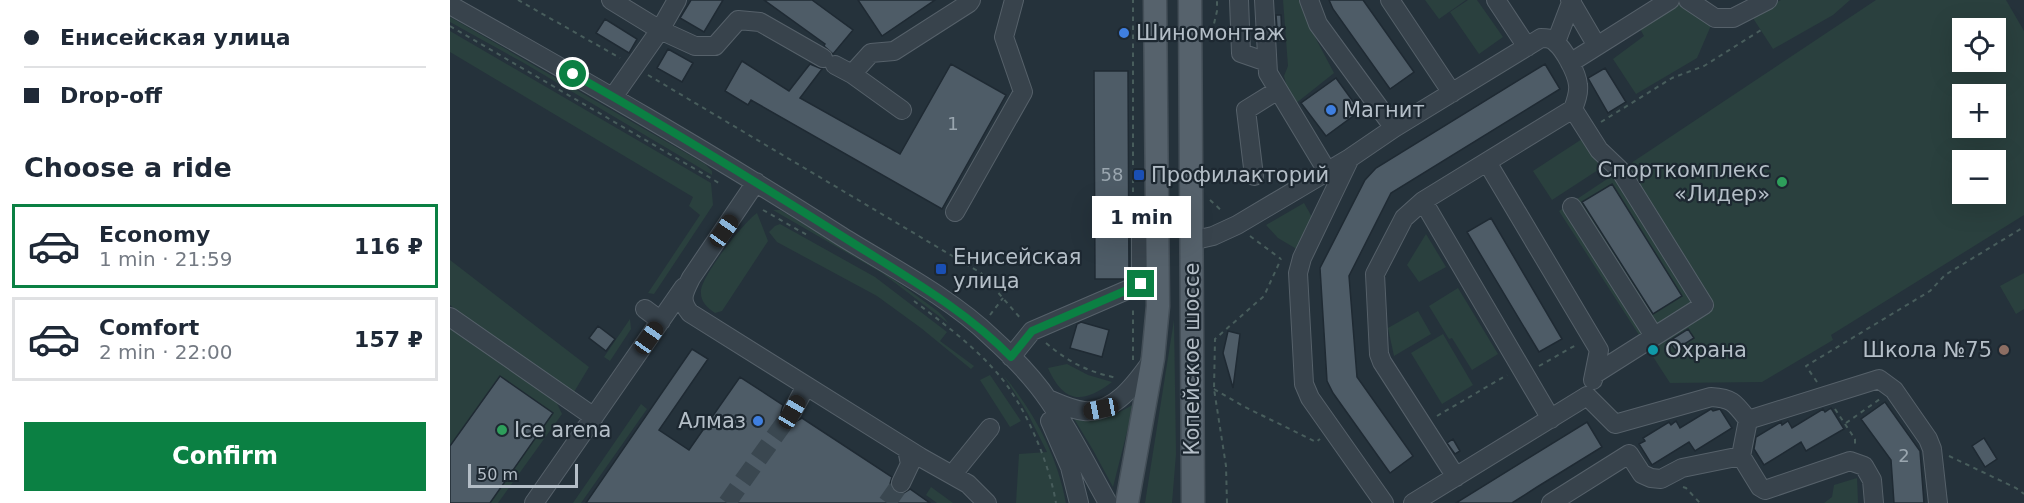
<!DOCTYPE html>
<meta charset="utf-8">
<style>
:root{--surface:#fff;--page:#f6f6f7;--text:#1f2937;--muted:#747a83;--line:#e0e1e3;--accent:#0b8043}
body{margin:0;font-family:"DejaVu Sans",sans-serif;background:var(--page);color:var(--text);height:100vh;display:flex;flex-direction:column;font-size:22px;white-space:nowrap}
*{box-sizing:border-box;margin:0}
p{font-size:20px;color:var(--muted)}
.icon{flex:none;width:33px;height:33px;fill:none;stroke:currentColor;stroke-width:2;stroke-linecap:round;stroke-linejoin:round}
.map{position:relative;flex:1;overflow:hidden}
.drawer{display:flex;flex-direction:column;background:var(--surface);width:450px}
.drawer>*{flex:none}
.guide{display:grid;align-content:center;height:132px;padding:0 24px;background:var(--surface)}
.controls{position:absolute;left:1502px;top:18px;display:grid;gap:12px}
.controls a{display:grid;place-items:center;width:54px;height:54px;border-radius:0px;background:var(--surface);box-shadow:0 6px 24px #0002;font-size:30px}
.scale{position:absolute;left:18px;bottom:15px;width:110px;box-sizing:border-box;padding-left:6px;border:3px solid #b4bec7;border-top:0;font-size:16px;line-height:21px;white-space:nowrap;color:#b4bec7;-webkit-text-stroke:4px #1d2831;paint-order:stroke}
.end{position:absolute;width:27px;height:27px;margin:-14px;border:8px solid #0b8043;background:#fff;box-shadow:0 0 0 3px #fff}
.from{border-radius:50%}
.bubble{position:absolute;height:42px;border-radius:0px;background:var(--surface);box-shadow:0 6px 24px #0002;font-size:20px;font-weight:800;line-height:42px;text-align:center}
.car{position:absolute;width:18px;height:36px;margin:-18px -9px;border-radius:8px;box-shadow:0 0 4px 2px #0007;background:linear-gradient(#222 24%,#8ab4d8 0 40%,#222 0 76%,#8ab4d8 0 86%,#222 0)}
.guide b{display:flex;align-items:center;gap:21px;height:57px;font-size:22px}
.guide b+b{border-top:2px solid var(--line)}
.guide i{width:15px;height:15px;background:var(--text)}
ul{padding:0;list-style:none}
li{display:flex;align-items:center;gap:18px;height:84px;margin:0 12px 9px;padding:0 12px;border:3px solid var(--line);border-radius:0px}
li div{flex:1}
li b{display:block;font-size:22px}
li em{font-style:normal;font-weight:800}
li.on{border-color:var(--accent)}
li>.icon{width:54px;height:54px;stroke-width:1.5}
h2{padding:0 24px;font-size:27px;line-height:72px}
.button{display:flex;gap:12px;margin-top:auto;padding:12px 24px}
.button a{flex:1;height:69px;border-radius:0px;background:var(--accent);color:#fff;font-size:24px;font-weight:800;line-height:69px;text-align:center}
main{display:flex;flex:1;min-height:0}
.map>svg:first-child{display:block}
.green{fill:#2a403e;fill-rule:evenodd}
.building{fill:#4e5c67;stroke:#1f2a33;stroke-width:1.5}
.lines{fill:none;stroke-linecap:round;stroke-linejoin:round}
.minor-tunnel{stroke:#3a4750;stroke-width:18;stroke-dasharray:18 9;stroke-linecap:butt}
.minor-casing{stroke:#56616a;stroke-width:20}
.major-casing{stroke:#444f58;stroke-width:25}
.path{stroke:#485d5c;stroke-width:2;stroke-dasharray:4.5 4.5;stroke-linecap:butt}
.minor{stroke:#38434c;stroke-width:18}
.major{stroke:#56626c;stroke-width:22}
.route{stroke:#0b8043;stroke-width:8}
.shop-dot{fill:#3f7fe0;stroke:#1d2831;stroke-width:2}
.transit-dot{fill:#1a4fb4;stroke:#1d2831;stroke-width:2}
.leisure-dot{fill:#2e9e5b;stroke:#1d2831;stroke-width:2}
.culture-dot{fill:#0f9aa8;stroke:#1d2831;stroke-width:2}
.education-dot{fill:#8d6e63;stroke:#1d2831;stroke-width:2}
.labels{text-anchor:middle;stroke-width:4.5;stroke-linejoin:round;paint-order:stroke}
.number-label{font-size:18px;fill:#9aa6af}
.poi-label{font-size:21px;fill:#b4bec7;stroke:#1d2831;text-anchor:start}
.street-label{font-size:21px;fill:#b4bec7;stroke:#1d2831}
</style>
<main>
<section class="drawer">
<div class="guide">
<b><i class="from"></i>Енисейская улица</b>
<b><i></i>Drop-off</b>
</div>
<h2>Choose a ride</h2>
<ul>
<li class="on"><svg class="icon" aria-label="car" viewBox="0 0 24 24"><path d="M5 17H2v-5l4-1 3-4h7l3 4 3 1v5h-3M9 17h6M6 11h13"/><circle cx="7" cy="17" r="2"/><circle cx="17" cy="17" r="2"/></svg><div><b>Economy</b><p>1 min · 21:59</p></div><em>116 ₽</em></li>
<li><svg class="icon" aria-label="car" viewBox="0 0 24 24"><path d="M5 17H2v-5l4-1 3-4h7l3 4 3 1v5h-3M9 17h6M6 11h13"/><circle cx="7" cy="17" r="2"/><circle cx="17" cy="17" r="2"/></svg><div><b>Comfort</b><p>2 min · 22:00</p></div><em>157 ₽</em></li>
</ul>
<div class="button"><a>Confirm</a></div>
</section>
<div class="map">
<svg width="1574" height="503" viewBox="0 0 1574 503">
<rect width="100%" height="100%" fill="#25323b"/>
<path class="green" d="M833,0H854L866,39L884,73L845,104L840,99L834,76L838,66Z
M975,0H1016L989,19Z
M1018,0H1027L1053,37L1029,54L1000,12Z
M1331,0H1400L1383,15L1323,49L1301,15Z
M1426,0H1556L1574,31V215L1381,335L1383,340L1312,382L1220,383L1109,211ZM1512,28H1545V62H1512ZM1512,94H1545V128H1512ZM1512,160H1545V194H1512Z
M1223,4C1238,3 1250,15 1262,23L1247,58L1186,94L1163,59L1194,36L1190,29Z
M0,17L255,164L262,171V175L74,63L0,22Z
M0,31L261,183L263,205L204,294L198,293L250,215L239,206L243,197L0,52Z
M1132,139L1151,168L1102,200L1083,171Z
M854,203L862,217L850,251L828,238L816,225Z
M323,210H330C377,237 423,264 467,296C477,304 492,312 498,323L432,273Z
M307,213L318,241L272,311L265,313C256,307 250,301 251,290C253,274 294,222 307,213Z
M330,224L425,277L497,332L490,341L524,366L521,369L471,328L427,296L327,242L319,232L325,226Z
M976,234L996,267L969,282L957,265Z
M0,260L139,367L121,397L0,305Z
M1574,273V309L1566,314L1550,286Z
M1008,288L1048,354L1022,370L1002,338L999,339L979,306Z
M968,311L981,334L944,356L938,328Z
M180,319L181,329L160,361L154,357Z
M724,320L726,454L722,503H695Z
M0,328L105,399L112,414L48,503H0Z
M993,334L1023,385L992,404L961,353Z
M617,364L638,375L662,382C633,404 614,404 598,368Z
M540,375L571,421L560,427L530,380Z
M554,376C585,413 607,455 616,503H566L569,454L597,452L578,414Z
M191,404L197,409L131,503H123Z
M684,404L663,487L643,450L623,417C646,424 664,416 684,404Z
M1407,478L1408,503H1374L1382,497L1384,485Z
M481,487L503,503H487L476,495Z"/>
<path class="building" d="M241,0H273L254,32L230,18Z
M314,0H362L403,30L383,54L374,46L375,44Z
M408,0H485L432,36Z
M879,0H913L964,72L940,89L883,9Z
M826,15H831L832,41H828Z
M155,19L187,39L179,53L146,33Z
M218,49L243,63L232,82L207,68Z
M292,61L339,91L360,64L372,69L350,98L450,154L501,64L556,95L492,209L301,100L298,105L275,91Z
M1095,64L1110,89L941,193L899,276L907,377L963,456L940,473L883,393L877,381L870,268L915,180L926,168Z
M1155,68L1176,102L1158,113L1138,78Z
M644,71H678L679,277L675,279H645Z
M886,78L910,111L876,136L851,103Z
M1162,184L1232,296L1203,314L1132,202Z
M1041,218L1112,339L1089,352L1017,232Z
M631,322L659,330L652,357L620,348L627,324Z
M148,326L165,339L156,351L139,338Z
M1238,329L1244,338L1225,350L1219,341Z
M778,331L790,334L783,388L773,353Z
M242,349L258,359L209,430L239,450L290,377L333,405L331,413L336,422L343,423L352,418L442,477L440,484L446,493L452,494L460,489L480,503H136Z
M50,376L103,413L40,503H0V446Z
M1435,402L1470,451L1474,503H1444L1441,460L1411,419Z
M1381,408L1394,429L1356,451L1351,442L1314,465L1304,449L1306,437L1331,422L1332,425L1338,421L1342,428L1373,409L1375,412Z
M1261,409L1263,411L1270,409L1282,428L1245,451L1239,442L1202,465L1189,444L1195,441L1193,438L1219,422L1221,425L1226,421L1230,428Z
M1137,422L1152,447L1087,487L1062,503H1006Z
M1534,438L1547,459L1535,467L1522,446Z
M1003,439L1010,451L1005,454L997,443Z"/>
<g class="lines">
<path class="minor-tunnel" d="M277,503L342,412
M437,503L451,483"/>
<g class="minor-casing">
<path id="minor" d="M161,0L210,30L245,46H265L288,20L310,22L373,58
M789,0L791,53L817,62
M814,0L818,73L877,171
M859,0L868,24L944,128
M940,0L1002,93
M1046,0L1077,47
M1120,0L1147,46
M1238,0L1265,18H1283L1318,0
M0,5C132,79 263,154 391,236C439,266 501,298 541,337C562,356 583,377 599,401C621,433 639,469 658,503
M1106,42L1122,0
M1120,63L1220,0
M385,65L402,74L452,110
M402,74L421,53L444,51L519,3L521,0
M163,97L210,30L227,0
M1123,109L1149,150L1170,170L1254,305L1145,374
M900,158L852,258L848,273L854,384L860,398L934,503
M1037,162L1149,350L1143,380
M804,176L796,110L828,90
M306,182L241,278C234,292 229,300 240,313L470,457L518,484L537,503
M973,201L1101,419
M1122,207L1204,336
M505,212L573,92L554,37L564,0
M741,241L763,236L787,225L900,158L944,128L1091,38C1096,38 1101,38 1105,42C1114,49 1127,73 1128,85C1129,93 1126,101 1123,109L973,201L954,218L925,274L929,354L932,362L1006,477
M195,309L211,321
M0,317L144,417
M561,357L582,331L691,284V206
M598,399C610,404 622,410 634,411C664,414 686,383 701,362
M342,412L356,386
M600,421L620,467L629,503
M1291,456L1298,420
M502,475L540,428
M451,483L460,464L457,449
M84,503L234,287
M963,503L1137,396L1165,424L1261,397C1282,398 1285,403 1298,420L1429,379L1444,390L1478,439L1482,449L1488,503
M1101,503L1179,454L1192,474L1201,478L1211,479L1232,468L1291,456L1310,487L1315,490L1400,461L1414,466L1422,480L1424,503"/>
</g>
<g class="major-casing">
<path id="major" d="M740,0L743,503
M677,503L703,358L708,306L705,0"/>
</g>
<path class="path" d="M68,0L170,58
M0,26L269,183
M760,41L767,11V0
M198,75L531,273L572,320
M1151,122L1222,78L1254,66L1311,30
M683,192V0
M760,200L773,212
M313,210L357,235
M800,236L831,259
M464,301C493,323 524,346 548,374C575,405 599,462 606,503
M540,315L553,298
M596,343C620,363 636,371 667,378
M683,360V306
M1089,366L1126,345
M1367,382L1356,366L1480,291L1495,275L1574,227
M764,389L793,406L866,442L870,439
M1385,409L1405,439V446
M987,416L1057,375
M1396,423L1430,399
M1499,456L1566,488L1574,494
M1233,487L1236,488L1250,503
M777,503L776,466L764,389L765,339L814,296L831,259"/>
<use href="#minor" class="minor"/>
<use href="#major" class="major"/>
</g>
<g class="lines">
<path class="route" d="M123,74C218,127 311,185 403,243C458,278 515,310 561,357L582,331L691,284"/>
</g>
<g class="shop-dot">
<circle cx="674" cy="33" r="6"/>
<circle cx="881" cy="110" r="6"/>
<circle cx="308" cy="421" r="6"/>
</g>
<g class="transit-dot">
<rect x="683" y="169" width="12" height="12" rx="3"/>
<rect x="485" y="263" width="12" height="12" rx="3"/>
</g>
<g class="leisure-dot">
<circle cx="1332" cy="182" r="6"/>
<circle cx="52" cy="430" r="6"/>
</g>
<circle class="culture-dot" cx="1203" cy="350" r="6"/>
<circle class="education-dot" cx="1554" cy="350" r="6"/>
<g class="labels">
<g class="number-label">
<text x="503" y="130">1</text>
<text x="662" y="181">58</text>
<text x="1454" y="462">2</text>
</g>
<g class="poi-label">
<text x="686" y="40">Шиномонтаж</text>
<text x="893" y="117">Магнит</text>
<text x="1320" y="177" text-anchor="end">Спорткомплекс<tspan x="1320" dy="24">«Лидер»</tspan></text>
<text x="701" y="182">Профилакторий</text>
<text x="503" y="264">Енисейская<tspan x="503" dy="24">улица</tspan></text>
<text x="1215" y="357">Охрана</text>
<text x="1542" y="357" text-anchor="end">Школа №75</text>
<text x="296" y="428" text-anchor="end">Алмаз</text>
<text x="64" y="437">Ice arena</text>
</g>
<g class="street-label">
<text transform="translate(742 359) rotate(-90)" y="7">Копейское шоссе</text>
</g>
</g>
</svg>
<div class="controls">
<a><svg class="icon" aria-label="locate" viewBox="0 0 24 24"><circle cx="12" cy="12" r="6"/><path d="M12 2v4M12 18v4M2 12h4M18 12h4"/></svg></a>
<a>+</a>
<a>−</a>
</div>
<div class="scale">50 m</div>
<i class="end from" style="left:123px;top:74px"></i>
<i class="end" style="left:691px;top:284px"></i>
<div class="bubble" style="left:642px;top:196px;width:99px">1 min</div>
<i class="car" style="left:274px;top:231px;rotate:35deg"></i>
<i class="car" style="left:199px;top:338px;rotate:35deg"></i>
<i class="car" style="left:651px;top:409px;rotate:259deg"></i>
<i class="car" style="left:342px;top:412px;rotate:30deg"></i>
</div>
</main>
